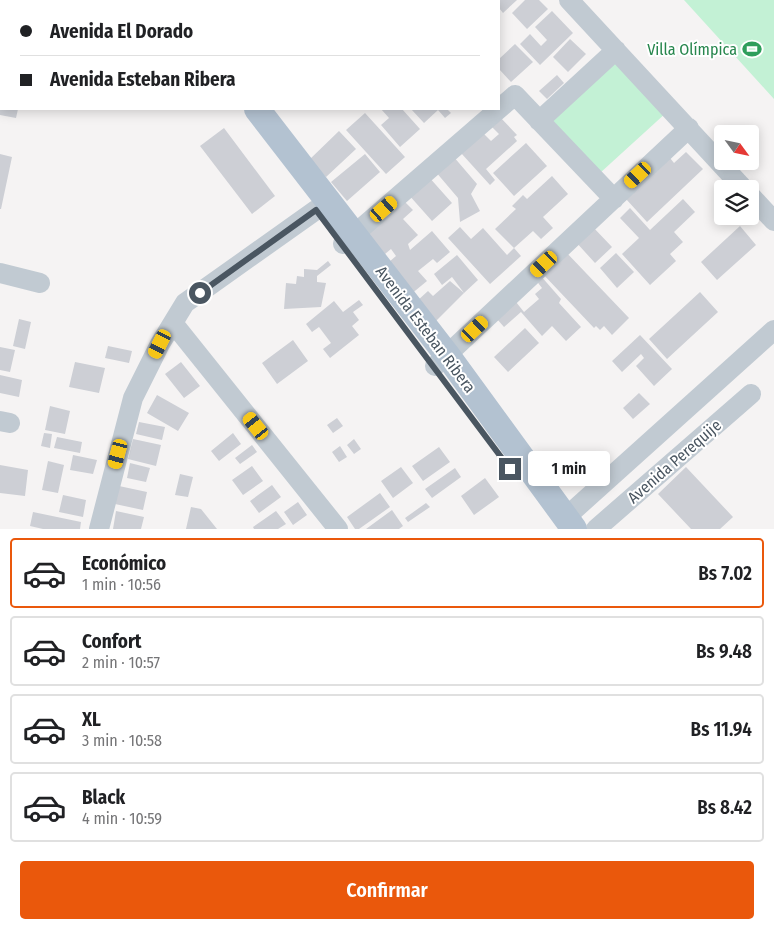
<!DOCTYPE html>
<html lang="es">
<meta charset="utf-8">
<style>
:root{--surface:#fff;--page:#f2f2f2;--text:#202124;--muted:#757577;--line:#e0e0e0;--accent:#ea580c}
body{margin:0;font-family:"Fira Sans Condensed",sans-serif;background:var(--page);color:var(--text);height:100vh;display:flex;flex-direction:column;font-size:19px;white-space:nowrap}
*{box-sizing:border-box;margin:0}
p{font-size:16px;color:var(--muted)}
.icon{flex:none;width:28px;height:28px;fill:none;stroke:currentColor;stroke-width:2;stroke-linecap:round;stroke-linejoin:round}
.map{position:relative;height:529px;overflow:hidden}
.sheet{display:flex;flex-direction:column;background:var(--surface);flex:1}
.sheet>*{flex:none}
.top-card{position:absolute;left:0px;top:0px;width:500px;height:110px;box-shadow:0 2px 12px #0003;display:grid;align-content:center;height:110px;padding:0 20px;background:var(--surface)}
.needle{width:32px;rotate:123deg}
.controls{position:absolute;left:714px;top:125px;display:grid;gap:10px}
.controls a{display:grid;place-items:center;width:45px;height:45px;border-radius:5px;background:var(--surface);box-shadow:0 2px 12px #0003;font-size:25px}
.end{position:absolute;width:22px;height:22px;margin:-11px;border:6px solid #4a5661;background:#fff;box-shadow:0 0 0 2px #fff}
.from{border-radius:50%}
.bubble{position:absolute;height:35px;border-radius:5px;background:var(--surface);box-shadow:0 2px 12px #0003;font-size:16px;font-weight:600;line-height:35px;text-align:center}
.car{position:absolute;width:15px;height:30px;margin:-15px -8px;border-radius:6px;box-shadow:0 0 4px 1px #0007;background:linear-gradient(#f5c518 24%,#345 0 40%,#f5c518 0 76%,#345 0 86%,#f5c518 0)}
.top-card b{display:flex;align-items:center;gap:18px;height:48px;font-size:19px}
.top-card b+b{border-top:1px solid var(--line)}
.top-card i{width:12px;height:12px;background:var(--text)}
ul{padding:9px 0 0;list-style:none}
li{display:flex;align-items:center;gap:15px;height:70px;margin:0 10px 8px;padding:0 10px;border:2px solid var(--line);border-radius:5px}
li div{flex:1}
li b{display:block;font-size:19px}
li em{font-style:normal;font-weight:600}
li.selected{border-color:var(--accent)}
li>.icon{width:45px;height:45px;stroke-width:1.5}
.button{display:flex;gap:10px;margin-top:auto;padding:10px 20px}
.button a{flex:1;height:58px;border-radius:5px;background:var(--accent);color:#fff;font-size:20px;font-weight:600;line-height:58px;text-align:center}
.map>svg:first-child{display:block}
.green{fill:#c3f1d5}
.building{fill:#cdcfd5}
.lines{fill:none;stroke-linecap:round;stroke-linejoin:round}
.highway-casing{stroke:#7690ad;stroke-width:29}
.minor{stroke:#c1cad2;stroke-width:20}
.major{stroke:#b3c2d1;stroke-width:26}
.highway{stroke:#8ba5c1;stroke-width:28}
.route{stroke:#4a5661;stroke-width:6}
.labels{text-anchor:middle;stroke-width:4;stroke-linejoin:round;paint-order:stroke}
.leisure-label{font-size:16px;fill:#27864d;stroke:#fff;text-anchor:end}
.street-label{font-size:16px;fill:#4a5661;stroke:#fff}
</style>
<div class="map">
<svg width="774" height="529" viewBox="0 0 774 529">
<rect width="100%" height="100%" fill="#f5f3f3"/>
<path class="green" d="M684,0H774V99Z
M618,58L667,112L600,173L551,119Z"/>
<path class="building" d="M499,0H517L503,13L499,8Z
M525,0H539L548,9L527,29L512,13Z
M552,11L573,33L540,65L520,44L530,34L541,46L547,40L535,27Z
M570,39L586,54L568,72L553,57Z
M515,44L533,62L511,82L499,69V59Z
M557,75L564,83L547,99L539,91Z
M0,109H18L16,118L0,115Z
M381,109H402L420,129L400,147L381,125L389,118Z
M411,109H447L451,113L445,118L438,110L424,123Z
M365,113L405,157L386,174L346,130Z
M499,116L517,135L514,137L517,141L486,169L495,180L490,185L461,153L483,133L491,141L499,134L490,125Z
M224,128L275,196L252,214L200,146Z
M339,131L356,149L326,177L309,160Z
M526,143L547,166L514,196L493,173Z
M686,152L703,169L647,222L626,199L670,158L674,163Z
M0,154L12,157L1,209H0Z
M365,154L380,172L347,201L331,182Z
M453,156L477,184L471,194L480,211L460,222L458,198L435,171Z
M428,176L452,203L432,221L408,194Z
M552,176L568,194L543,217L553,228L541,239L533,231L514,248L495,229L516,209L512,206L523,195L527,199Z
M683,199L695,212L674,232L683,242L670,254L676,261L650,285L622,254L639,238L620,218L630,208L650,230Z
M403,200L413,210L403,219L418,235L408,244L410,250L432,231L450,252L437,263L433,259L418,271L427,281L410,295L389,262L396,256L391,249L385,254L366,232Z
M592,226L612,247L595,263L575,241Z
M740,226L756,245L717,280L701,262Z
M460,227L471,239L483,228L507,255L514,248L521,256L490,284L448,238Z
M564,250L629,318L612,335L604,326L600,330L596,326L594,328L541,272Z
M616,253L634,272L617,288L600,268Z
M457,255L478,280L464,293L452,277L442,285L434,274Z
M328,261L331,265L317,276V282L326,283L321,307L284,309L286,283L296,284L297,276L304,277V269L317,270Z
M540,275L561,299L559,303L581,327L566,341L552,326L542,336L521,312L504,327L497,319L516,302L524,312L539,299L535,294L542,288L535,279Z
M450,281L464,293L435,322L417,301L428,291L433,296Z
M700,292L718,312L667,359L649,339Z
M359,300L363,305L353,312L359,320L352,326L359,335L330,358L323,349L331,343L319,327L312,332L306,324L334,301L343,312Z
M19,319L31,322L25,349L13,346Z
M525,328L539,343L508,372L494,357Z
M640,335L672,369L654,386L636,366L644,358L641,354L622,372L612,361Z
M293,340L308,361L277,384L262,363Z
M108,346L132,351L129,363L105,358Z
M0,347L15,350L10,372L0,370Z
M75,362L105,368L99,393L69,387Z
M181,362L200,386L184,398L165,374Z
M0,375L22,380L19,397L0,393Z
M639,393L650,404L633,419L623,408Z
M157,395L189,413L178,431L147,413Z
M50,406L70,411L65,434L45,430Z
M337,418L343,426L333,433L327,425Z
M139,422L165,427L162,440L136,434Z
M44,433L52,434L50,448L41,446Z
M233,433L241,444L219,461L211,451Z
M57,437L82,442L80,453L54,448Z
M133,439L161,445L156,466L128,459Z
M354,439L361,449L354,454L347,445Z
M252,445L257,452L240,464L235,458Z
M340,446L347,457L339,462L332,452Z
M439,447L450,462L423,481L412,466Z
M73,455L97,460L93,474L70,470Z
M48,461L64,465L58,493L42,490Z
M130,463L150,468L146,482L127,478Z
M0,465L28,470L25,496L0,493Z
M252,466L263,481L243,495L232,480Z
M401,467L413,483L393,498L381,481Z
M686,467L733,517L720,529H691L658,494Z
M455,468L461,477L432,498L425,489Z
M180,474L193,477L188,497L175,495Z
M485,478L499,497L474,515L461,496Z
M272,485L281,497L259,513L250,501Z
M119,486L147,492L143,510L115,504Z
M380,493L390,507L359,529H355L347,517Z
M63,495L86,500L83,517L59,512Z
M298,502L307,515L293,525L284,512Z
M426,503L430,507L408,522L405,518Z
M191,507L201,509L217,529H186Z
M392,510L403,526L399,529H366Z
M116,511L144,517L141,529H113Z
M276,511L286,524L278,529H254L253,527Z
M33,512L81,522L80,529H43L30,526Z"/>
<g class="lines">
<g class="highway-casing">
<path id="highway" d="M227,1L230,0
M0,2L1,3"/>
</g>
<path class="minor" d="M569,0L744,189
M299,1L301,0
M539,121L616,50
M750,195L774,221
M343,244L515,95L614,199
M0,273L40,283
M173,323L338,529
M435,366L689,128
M0,421L10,423
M565,518L774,330
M99,529L133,398L160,344L185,303L316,210
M596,529L751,394"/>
<path class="major" d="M257,109L447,355L574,529"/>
<use href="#highway" class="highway"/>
</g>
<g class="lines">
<path class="route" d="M200,293L316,210L510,469"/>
</g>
<defs>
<g id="stadium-bare" transform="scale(1.5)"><path d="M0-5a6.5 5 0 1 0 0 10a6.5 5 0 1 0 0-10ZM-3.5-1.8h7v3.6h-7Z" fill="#2e9e5b" stroke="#fff" stroke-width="2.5" paint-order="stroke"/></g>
</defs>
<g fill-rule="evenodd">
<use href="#stadium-bare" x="752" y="49"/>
</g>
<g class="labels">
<g class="leisure-label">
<text x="737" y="55">Villa Olímpica</text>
</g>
<g class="street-label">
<text transform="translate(426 329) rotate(53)" y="6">Avenida Esteban Ribera</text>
<text transform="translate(674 461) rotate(-41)" y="6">Avenida Perequije</text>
</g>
</g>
</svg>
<div class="controls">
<a><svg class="needle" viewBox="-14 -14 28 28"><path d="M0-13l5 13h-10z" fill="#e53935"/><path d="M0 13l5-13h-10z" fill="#757577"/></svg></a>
<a><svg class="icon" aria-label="layers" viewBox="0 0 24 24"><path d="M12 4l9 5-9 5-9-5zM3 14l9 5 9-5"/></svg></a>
</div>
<i class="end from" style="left:200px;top:293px"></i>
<i class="end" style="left:510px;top:469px"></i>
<div class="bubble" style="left:528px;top:451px;width:82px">1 min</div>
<i class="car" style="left:638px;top:175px;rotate:227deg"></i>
<i class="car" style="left:384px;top:209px;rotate:49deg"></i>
<i class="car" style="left:544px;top:264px;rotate:227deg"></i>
<i class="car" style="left:475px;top:329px;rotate:47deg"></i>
<i class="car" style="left:160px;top:344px;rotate:207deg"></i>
<i class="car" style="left:256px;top:426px;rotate:321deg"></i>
<i class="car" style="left:118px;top:454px;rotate:195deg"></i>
<div class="top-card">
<b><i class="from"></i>Avenida El Dorado</b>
<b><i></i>Avenida Esteban Ribera</b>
</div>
</div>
<section class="sheet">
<ul>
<li class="selected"><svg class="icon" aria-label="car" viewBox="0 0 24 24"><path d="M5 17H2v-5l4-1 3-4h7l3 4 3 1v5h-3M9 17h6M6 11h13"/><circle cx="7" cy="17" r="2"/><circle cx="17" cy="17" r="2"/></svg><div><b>Económico</b><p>1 min · 10:56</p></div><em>Bs 7.02</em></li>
<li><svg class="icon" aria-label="car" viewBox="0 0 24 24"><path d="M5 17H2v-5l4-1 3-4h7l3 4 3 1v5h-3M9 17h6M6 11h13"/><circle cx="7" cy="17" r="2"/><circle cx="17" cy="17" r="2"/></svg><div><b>Confort</b><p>2 min · 10:57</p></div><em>Bs 9.48</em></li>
<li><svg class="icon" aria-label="car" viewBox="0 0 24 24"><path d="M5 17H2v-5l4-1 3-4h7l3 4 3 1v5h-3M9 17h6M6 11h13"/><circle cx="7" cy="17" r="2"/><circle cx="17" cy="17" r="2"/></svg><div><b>XL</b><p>3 min · 10:58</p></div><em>Bs 11.94</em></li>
<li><svg class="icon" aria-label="car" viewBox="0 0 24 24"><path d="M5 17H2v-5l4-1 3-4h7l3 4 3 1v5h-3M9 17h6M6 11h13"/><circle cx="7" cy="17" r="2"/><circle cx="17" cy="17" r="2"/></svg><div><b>Black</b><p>4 min · 10:59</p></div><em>Bs 8.42</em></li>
</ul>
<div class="button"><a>Confirmar</a></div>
</section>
